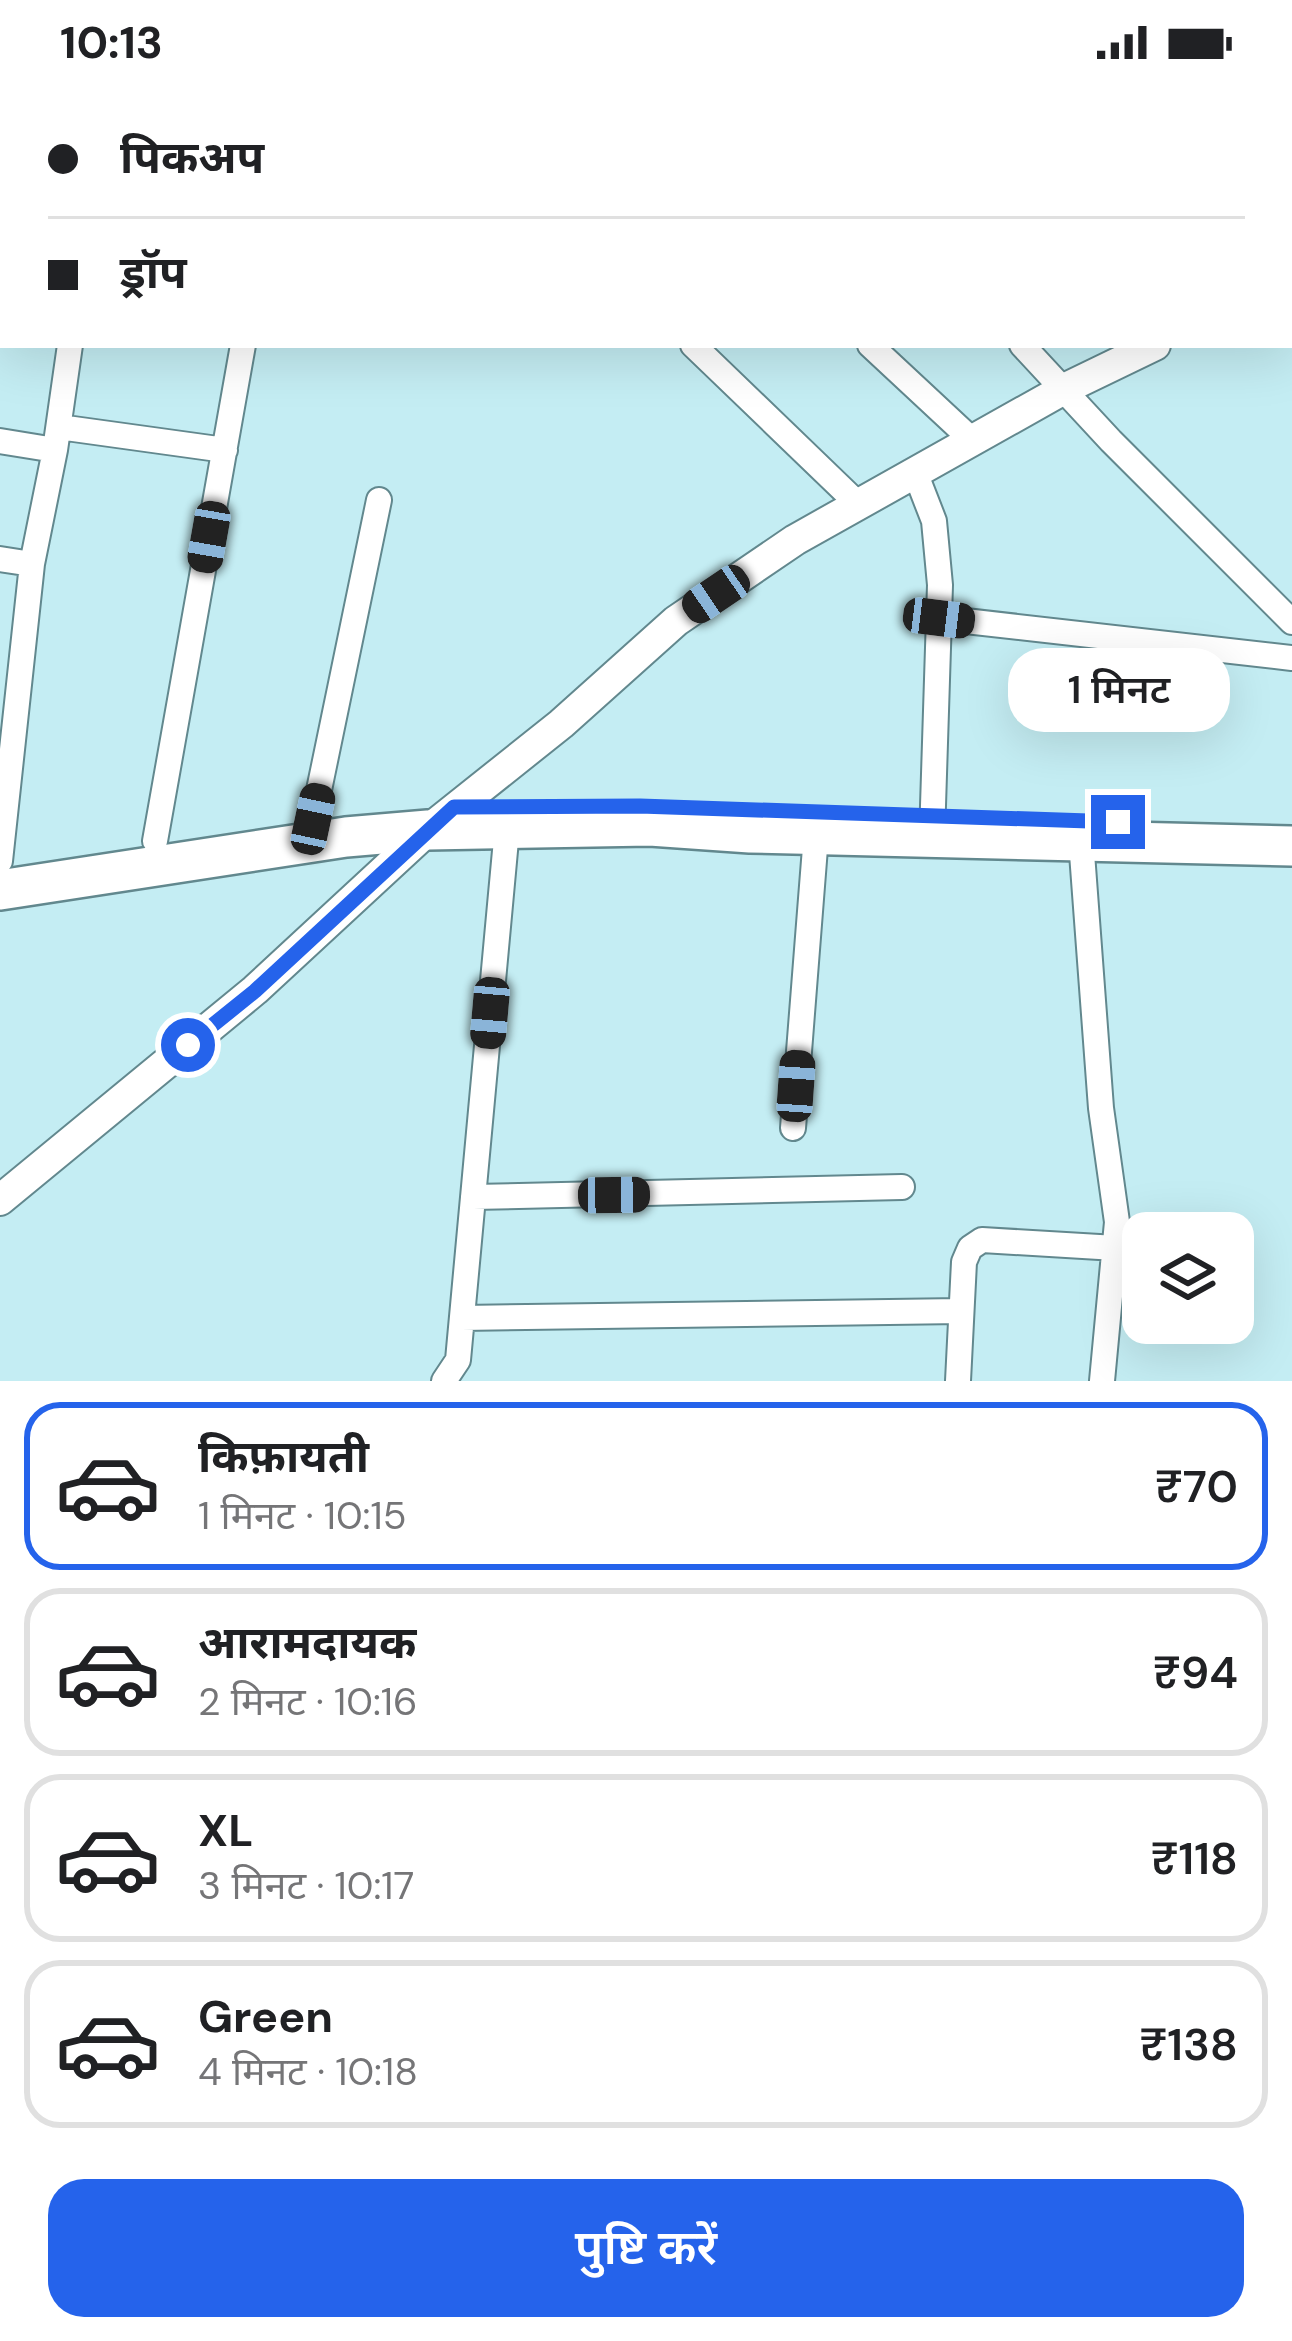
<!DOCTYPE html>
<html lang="hi">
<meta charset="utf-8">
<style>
:root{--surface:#fff;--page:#f6f6f6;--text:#202124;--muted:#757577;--line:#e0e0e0;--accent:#2563eb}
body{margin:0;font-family:"DM Sans","Noto Sans Devanagari",sans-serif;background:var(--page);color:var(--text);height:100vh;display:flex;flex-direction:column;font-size:45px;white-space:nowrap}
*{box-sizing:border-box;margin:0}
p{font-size:39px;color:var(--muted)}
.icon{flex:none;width:66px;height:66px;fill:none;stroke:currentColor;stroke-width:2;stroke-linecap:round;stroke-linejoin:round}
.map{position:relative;height:1297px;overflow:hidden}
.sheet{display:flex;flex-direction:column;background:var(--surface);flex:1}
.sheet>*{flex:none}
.guide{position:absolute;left:0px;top:0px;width:1293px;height:264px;box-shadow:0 12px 48px #0002;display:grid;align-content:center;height:264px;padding:0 48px;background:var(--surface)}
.controls{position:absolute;left:1122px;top:1128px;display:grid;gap:24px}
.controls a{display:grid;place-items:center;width:132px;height:132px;border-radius:24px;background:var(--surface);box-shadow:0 12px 48px #0002;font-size:60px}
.end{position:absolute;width:54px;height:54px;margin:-27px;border:15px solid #2563eb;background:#fff;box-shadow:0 0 0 6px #fff}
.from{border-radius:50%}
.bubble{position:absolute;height:84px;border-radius:36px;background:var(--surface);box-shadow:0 12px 48px #0002;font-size:39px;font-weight:600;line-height:84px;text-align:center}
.car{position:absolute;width:36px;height:72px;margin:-36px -18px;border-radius:15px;box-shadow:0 0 9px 3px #0007;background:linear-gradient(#222 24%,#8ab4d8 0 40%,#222 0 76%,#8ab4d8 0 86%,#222 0)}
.guide b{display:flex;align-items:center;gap:42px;height:114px;font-size:45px}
.guide b+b{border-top:3px solid var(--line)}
.guide i{width:30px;height:30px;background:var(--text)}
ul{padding:21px 0 0;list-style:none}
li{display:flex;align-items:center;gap:36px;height:168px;margin:0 24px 18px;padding:0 24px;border:6px solid var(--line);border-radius:36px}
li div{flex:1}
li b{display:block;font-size:45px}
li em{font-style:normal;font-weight:600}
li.current{border-color:var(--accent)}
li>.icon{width:108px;height:108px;stroke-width:1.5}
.primary-button{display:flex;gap:24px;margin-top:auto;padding:24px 48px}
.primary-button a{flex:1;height:138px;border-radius:36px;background:var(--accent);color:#fff;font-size:48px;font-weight:600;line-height:138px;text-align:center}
.status{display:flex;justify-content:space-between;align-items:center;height:84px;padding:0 60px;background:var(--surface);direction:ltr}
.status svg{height:33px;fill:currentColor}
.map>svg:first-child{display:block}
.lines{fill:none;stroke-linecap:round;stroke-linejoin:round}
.minor-casing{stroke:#62888e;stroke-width:28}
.tertiary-casing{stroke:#62888e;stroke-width:34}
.primary-casing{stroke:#62888e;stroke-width:44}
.minor{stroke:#fff;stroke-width:24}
.tertiary{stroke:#fff;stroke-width:30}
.primary{stroke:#fff;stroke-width:39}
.route{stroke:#2563eb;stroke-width:15}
</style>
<div class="status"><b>10:13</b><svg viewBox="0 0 49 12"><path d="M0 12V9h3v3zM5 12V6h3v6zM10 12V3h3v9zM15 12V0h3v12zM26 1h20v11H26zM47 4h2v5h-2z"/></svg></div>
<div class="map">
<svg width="1292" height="1297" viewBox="0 0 1292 1297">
<rect width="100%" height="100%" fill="#c4edf3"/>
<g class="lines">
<g class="minor-casing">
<path id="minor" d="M596,0L600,3
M757,0L760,3
M122,3V0
M250,3L251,0
M533,3L534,0
M963,3L967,0
M0,92H3
M0,226H3
M693,261L858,420
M870,261L972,356
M1022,261L1111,357L1292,538
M59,343L225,366
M0,357L55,366
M915,388L934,437L940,501L932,753
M0,475L32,480
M939,534L1292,574
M313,735L379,416
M1081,756L1101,1024L1117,1138L1102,1297
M155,757L243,261
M0,777L32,480L55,366L70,261
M793,1044L816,751
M473,1113L902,1103
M462,1234L961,1227
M444,1297L458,1276L507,745
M958,1297L964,1178L970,1164L982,1156L1116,1164"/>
</g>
<g class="tertiary-casing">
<path id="tertiary" d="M1290,196L1292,195
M0,1116L255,906L428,746L561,640L676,537L795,456L1064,305L1155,261"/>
</g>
<g class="primary-casing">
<path id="primary" d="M0,806L346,753L428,746L650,742L750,749L1292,762"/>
</g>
<use href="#minor" class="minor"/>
<use href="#tertiary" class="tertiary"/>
<use href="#primary" class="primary"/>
</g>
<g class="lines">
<path class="route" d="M188,961L255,907L454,723L640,722L1118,738"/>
</g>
</svg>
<div class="controls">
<a><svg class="icon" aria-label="layers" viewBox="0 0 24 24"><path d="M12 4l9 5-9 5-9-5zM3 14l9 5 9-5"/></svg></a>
</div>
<i class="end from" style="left:188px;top:961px"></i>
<i class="end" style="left:1118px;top:738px"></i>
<div class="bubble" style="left:1008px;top:564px;width:222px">1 मिनट</div>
<i class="car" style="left:209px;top:453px;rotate:190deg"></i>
<i class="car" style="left:716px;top:510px;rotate:236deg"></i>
<i class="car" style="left:939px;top:534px;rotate:97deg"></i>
<i class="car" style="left:313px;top:735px;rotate:12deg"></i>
<i class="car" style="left:490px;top:929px;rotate:185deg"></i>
<i class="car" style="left:796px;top:1002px;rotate:4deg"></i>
<i class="car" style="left:614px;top:1111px;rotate:89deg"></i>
<div class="guide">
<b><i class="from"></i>पिकअप</b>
<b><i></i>ड्रॉप</b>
</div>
</div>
<section class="sheet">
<ul>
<li class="current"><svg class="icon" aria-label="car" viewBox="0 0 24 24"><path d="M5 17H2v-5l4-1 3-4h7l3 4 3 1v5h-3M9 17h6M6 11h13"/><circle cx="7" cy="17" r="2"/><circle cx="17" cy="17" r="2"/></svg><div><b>किफ़ायती</b><p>1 मिनट · 10:15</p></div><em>₹70</em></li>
<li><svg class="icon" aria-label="car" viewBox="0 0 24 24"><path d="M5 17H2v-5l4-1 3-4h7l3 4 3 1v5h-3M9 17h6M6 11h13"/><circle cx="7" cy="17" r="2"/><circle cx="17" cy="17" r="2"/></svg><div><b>आरामदायक</b><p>2 मिनट · 10:16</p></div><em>₹94</em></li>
<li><svg class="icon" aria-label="car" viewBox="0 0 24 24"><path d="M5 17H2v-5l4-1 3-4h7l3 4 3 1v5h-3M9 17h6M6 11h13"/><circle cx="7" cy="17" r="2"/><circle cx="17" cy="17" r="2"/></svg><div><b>XL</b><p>3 मिनट · 10:17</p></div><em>₹118</em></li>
<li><svg class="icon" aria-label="car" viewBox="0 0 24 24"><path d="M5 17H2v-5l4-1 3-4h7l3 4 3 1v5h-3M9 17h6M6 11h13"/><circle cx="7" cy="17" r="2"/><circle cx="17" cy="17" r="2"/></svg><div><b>Green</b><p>4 मिनट · 10:18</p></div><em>₹138</em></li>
</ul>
<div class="primary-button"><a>पुष्टि करें</a></div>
</section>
